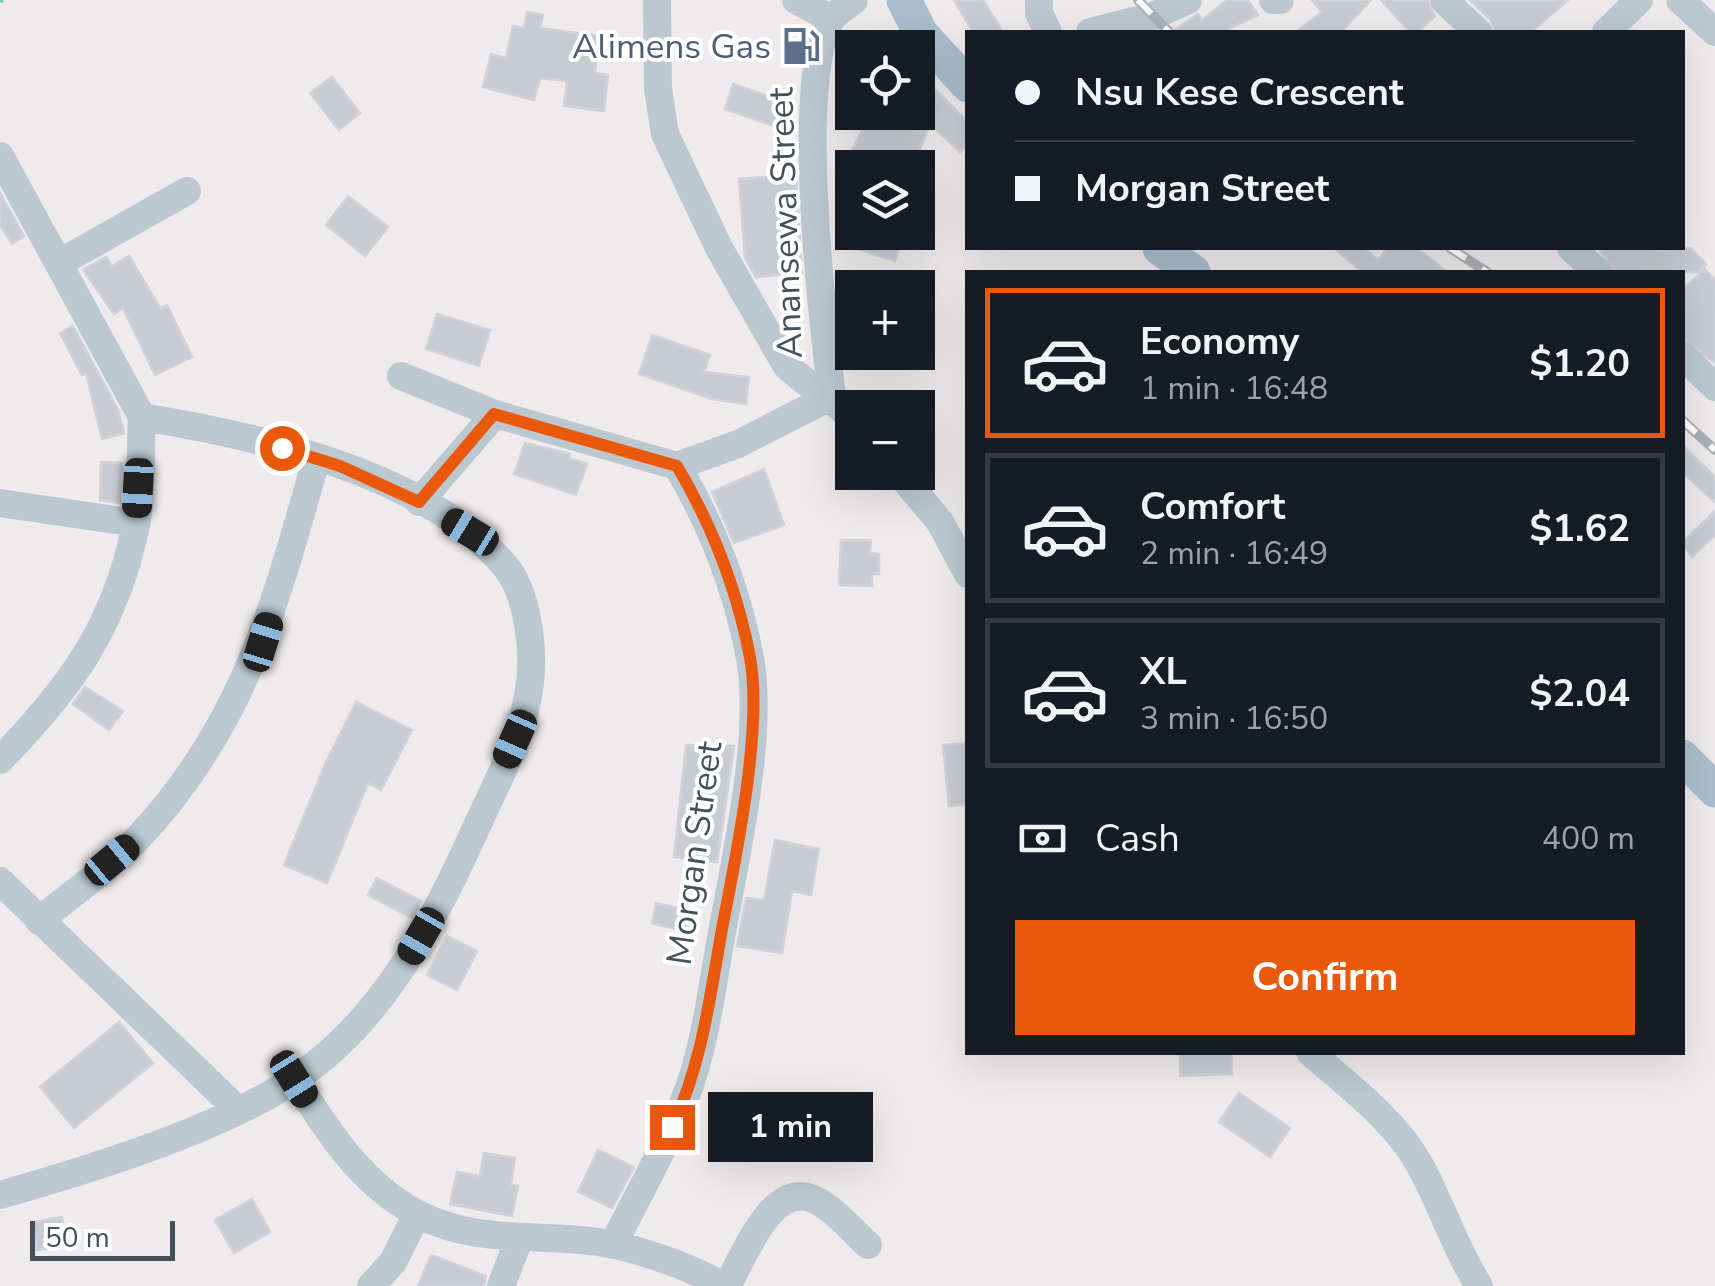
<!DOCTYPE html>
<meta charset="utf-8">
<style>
:root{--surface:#171b24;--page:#242831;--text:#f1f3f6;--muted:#9ea1a6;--line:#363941;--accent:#ea580c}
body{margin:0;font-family:"Nunito Sans",sans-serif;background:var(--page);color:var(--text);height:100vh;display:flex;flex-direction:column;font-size:38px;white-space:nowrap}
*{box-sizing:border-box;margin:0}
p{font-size:32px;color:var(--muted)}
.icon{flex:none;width:55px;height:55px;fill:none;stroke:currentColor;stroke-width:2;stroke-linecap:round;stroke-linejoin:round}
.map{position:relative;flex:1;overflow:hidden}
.panel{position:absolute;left:965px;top:270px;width:720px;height:785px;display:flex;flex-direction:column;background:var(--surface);border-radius:0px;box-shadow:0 10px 40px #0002}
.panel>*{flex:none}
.top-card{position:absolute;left:965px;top:30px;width:720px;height:220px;border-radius:0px;box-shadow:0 10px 40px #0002;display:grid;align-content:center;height:220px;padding:0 50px;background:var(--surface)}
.tools{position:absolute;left:835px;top:30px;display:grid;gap:20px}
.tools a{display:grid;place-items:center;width:100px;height:100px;border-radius:0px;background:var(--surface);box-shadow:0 10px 40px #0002;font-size:50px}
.scale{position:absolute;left:30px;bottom:25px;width:145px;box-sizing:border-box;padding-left:10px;border:5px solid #43515a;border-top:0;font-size:28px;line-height:35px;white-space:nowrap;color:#43515a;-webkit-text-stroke:8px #fff;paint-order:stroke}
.end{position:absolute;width:45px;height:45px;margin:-22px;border:12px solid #ea580c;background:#fff;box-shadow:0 0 0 5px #fff}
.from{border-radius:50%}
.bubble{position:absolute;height:70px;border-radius:0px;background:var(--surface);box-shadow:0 10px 40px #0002;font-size:32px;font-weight:700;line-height:70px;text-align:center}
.car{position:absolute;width:30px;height:60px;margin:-30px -15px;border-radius:12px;box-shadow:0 0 8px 2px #0007;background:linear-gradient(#222 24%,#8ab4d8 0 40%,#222 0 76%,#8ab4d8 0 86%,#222 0)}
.top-card b{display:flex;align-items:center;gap:35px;height:95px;font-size:38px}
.top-card b+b{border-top:2px solid var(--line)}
.top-card i{width:25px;height:25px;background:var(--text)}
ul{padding:18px 0 0;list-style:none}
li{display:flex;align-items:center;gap:30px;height:150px;margin:0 20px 15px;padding:0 30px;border:5px solid var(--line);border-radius:0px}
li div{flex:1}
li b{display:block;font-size:38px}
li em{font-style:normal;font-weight:700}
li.current{border-color:var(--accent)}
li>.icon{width:90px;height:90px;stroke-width:1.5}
.pay{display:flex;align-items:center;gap:25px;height:110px;padding:0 50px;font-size:38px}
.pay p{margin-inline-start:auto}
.action{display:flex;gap:20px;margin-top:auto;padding:20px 50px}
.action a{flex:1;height:115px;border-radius:0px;background:var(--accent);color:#fff;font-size:40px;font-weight:700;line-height:115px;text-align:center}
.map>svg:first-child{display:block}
.building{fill:#c8ccd1;stroke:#cfd2d8;stroke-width:2.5}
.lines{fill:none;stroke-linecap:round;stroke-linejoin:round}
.path{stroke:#6cd096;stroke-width:4;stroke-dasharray:8 5;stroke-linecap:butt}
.minor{stroke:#bbc8d0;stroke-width:28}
.major{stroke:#a9becd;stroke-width:35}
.rail-casing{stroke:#adb2b7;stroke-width:10}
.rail{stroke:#fff;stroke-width:6;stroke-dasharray:19;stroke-linecap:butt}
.route{stroke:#ea580c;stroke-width:12}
.labels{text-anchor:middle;stroke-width:8;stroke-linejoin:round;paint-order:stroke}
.service-label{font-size:35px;fill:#4e5e75;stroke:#fff;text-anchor:end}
.street-label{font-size:35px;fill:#43515a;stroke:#fff}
</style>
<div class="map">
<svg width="1715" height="1286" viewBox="0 0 1715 1286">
<rect width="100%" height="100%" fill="#efebec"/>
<path class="building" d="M954,0H983L1003,32H973Z
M1227,0H1248L1258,15L1221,32H1172L1198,14L1202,20Z
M1312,0H1371L1341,32H1296L1322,12Z
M1381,0H1427L1435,16L1417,32H1410Z
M1470,0H1568L1531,32H1495L1491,20Z
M527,12L543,15L540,28L600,36L595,73L608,75L604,111L564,106L567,81L540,78L534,100L483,87L491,54L506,58L513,26L524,28Z
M918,73L968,122V144L960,152L930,124L912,168L850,165L852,150L866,123L875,128L897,112H918Z
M332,77L360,113L339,130L310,93Z
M733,84L794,105L785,130L725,109Z
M796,175L802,273L756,277L745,258L739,179Z
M0,193L24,236L12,244L0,225Z
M348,196L388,227L365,256L326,225Z
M856,232H904L895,261L851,247Z
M1334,248H1364L1378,260L1388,248H1417L1447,272H1362Z
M1603,248H1690L1706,264L1698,272H1615L1600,250Z
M129,256L160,308L167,305L192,357L155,375L123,308L114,314L83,270L106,257L112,266Z
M1705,269L1715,280V363L1682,338V290Z
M437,314L490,330L479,366L426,349Z
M73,326L118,410L124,433L102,439L86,373L82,375L60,333Z
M652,335L710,355L704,372L749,377L746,404L712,399L639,374Z
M525,443L570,454L569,458L587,464L576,495L514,474Z
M1682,445L1715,477V502L1682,472Z
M101,462L122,463L120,503L100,500Z
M764,469L784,525L734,543L712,492Z
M1715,511V535L1692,557L1682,543Z
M841,540H871L870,553L879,554V574H872V586L839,585Z
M85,687L123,711L109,730L73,704Z
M356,702L412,730L381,790L368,783L327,883L284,865L326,762Z
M968,743V804L949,806L943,745Z
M686,745L734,746L717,862L674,857Z
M775,840L819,849L811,895L792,891L782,953L737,946L746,898L764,900Z
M377,878L421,901L412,918L368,895Z
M656,903L690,911L685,931L652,923Z
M447,936L477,951L457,990L427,975Z
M119,1022L153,1063L74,1128L40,1087Z
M1180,1052H1231L1232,1074L1180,1076Z
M1239,1093L1290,1128L1270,1157L1219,1122Z
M598,1150L634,1167L612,1208L578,1192Z
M484,1153L515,1158L511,1185L518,1186L512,1216L450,1204L457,1172L480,1176Z
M252,1199L270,1232L234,1253L215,1220Z
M62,1217L66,1246L37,1250L33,1222Z
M431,1255L486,1276L484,1286H418Z"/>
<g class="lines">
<path class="path" d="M0,1L3,0"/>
<path class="minor" d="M657,0L658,89L665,134L719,248L786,365C809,388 829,393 852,420
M796,0L831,19
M1039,0V13L1048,32
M1273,0H1280
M1444,0L1478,32
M1680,0L1715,32
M1090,32L1153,16L1188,0
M1606,32L1639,0
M0,156L142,417
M1571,248L1598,272
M61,262L187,191
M1682,355L1715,387
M401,376L495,414
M832,396C823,323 794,78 831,20C836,12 847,6 854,0
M898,472L940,522L968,574
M419,502L495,414L677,466L738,444L832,396
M0,503L136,523
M0,760C71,687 115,627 136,525C142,491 140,452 142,417
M0,881L238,1110
M39,921C71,894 109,869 138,838C245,725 276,601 317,457
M1310,1052C1347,1085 1393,1118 1418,1162C1441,1202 1454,1247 1479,1286
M295,1079C327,1131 362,1185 418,1214C480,1247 550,1231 615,1245C652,1254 691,1267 723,1286
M0,1195C88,1170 219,1130 295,1079C379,1023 430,929 471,839C494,786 530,727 531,668C532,638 526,592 506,567C427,473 258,436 142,417
M613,1245C637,1197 664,1150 684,1101C705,1049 711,992 721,938C735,859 764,736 750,658C737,590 712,525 677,466
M371,1286L393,1262L417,1214
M501,1286L519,1239
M727,1286C744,1257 771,1181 813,1199C833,1207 852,1231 868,1245"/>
<path class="major" d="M904,0L921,34L968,85
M1160,248L1193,272
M1682,757L1715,790"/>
<g class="rail-casing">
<path id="rail" d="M1138,0L1169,32
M1450,248L1487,272
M1682,420L1715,450"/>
</g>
<use href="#rail" class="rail"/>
</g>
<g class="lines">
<path class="route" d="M282,448L340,466L419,502L494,414L677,466C712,525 737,590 750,657C763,730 736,855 722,929C710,996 702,1065 672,1127"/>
</g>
<defs>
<g id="fuel-bare" transform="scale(3)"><path d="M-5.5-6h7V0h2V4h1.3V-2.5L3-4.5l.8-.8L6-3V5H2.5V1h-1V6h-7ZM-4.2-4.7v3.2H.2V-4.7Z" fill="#5c6f8a" stroke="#fff" stroke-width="2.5" paint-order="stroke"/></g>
</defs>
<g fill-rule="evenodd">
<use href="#fuel-bare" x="801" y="46"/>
</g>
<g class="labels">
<g class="service-label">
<text x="771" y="58">Alimens Gas</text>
</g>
<g class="street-label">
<text transform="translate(785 223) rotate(-92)" y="12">Anansewa Street</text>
<text transform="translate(694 853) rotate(-82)" y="12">Morgan Street</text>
</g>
</g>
</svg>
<div class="tools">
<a><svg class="icon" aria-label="locate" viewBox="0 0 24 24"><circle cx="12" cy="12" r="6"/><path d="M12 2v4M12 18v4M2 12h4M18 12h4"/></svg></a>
<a><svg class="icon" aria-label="layers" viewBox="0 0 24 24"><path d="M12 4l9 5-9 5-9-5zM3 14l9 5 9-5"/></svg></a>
<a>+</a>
<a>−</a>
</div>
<div class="scale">50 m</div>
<i class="end from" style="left:282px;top:448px"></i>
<i class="end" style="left:672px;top:1127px"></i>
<div class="bubble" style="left:708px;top:1092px;width:165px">1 min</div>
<i class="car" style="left:138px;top:488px;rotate:183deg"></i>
<i class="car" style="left:470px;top:532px;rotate:301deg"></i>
<i class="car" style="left:263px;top:642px;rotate:17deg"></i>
<i class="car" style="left:515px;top:739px;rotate:204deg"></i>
<i class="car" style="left:112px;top:860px;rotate:50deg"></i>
<i class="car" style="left:421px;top:936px;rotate:210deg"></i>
<i class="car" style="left:294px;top:1079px;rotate:148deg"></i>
<div class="top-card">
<b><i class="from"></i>Nsu Kese Crescent</b>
<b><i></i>Morgan Street</b>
</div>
<section class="panel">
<ul>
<li class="current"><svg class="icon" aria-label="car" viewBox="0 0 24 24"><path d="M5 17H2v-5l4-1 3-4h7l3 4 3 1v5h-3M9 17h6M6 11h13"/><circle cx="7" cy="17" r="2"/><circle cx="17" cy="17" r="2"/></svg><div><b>Economy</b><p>1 min · 16:48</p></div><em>$1.20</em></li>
<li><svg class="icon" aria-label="car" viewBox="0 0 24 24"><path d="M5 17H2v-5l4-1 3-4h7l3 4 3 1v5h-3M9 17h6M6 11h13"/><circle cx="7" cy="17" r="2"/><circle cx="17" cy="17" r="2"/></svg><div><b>Comfort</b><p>2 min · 16:49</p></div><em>$1.62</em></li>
<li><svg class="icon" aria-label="car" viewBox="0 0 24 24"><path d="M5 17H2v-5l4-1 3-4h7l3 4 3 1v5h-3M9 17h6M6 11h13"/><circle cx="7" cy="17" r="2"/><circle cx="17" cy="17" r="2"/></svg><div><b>XL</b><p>3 min · 16:50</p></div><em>$2.04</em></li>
</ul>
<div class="pay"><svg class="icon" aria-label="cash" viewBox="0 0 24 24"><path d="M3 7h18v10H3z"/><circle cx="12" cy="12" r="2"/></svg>Cash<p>400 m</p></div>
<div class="action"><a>Confirm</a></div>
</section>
</div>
